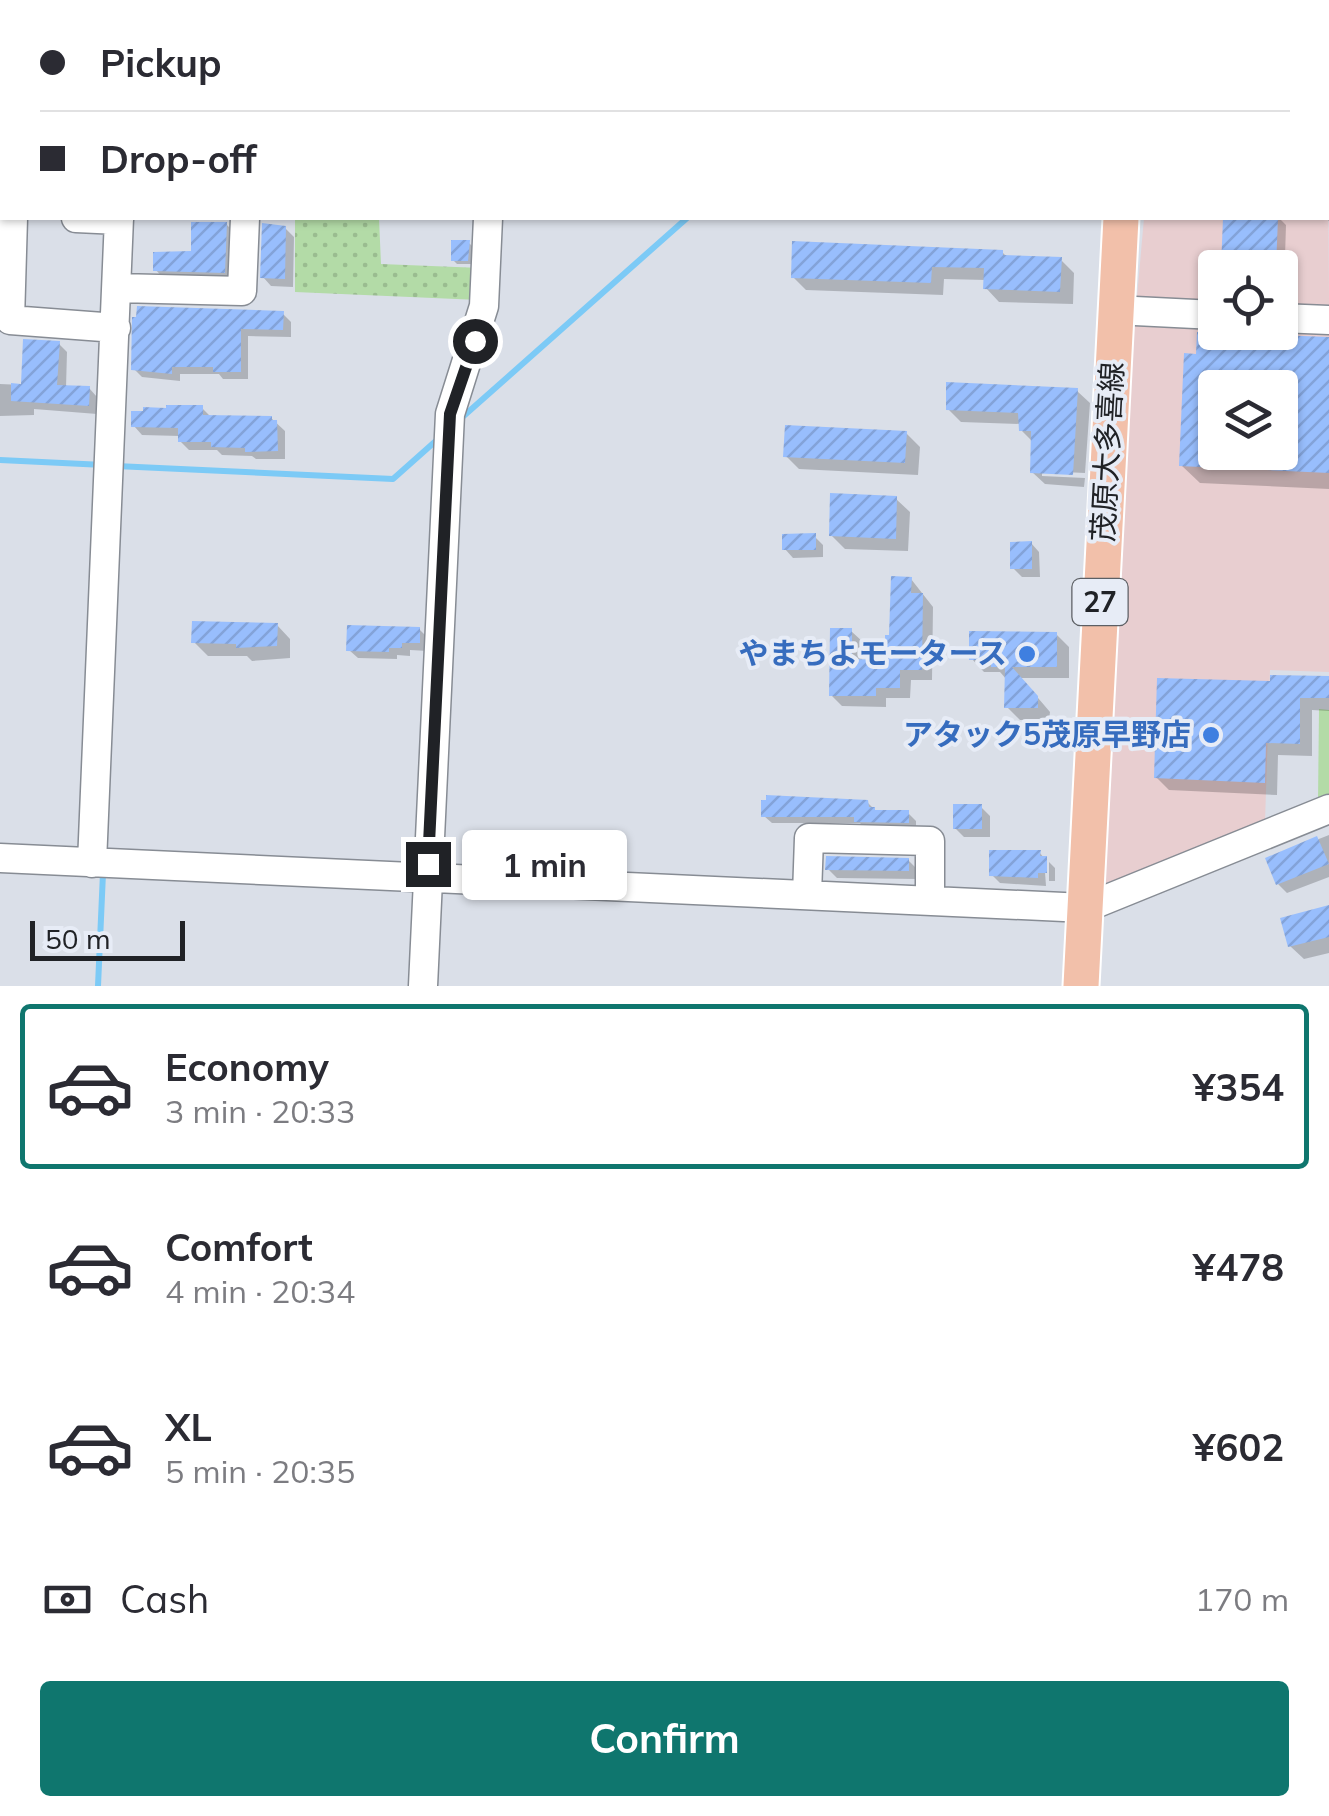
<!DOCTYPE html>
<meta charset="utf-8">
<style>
:root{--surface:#fff;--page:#f7f7f7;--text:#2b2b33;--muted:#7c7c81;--line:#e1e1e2;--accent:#0f766e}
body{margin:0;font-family:Mulish,"Noto Sans JP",sans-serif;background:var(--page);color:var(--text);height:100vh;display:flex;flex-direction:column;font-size:38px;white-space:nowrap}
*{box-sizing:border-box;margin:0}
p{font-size:32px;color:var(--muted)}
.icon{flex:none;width:55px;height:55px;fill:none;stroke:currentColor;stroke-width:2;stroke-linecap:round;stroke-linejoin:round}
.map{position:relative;height:986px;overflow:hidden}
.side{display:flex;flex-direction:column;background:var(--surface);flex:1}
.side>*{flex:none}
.guide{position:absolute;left:0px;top:0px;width:1330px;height:220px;box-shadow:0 2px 8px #0004;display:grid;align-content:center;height:220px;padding:0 40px;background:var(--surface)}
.buttons{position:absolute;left:1198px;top:250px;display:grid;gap:20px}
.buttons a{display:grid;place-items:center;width:100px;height:100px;border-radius:10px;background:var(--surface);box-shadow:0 2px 8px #0004;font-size:50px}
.scale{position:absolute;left:30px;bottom:25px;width:155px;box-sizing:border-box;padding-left:10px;border:5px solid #202226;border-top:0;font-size:28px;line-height:35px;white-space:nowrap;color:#202226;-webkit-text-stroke:8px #e7ecf6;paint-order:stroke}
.end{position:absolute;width:45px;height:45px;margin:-22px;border:12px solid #202226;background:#fff;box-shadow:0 0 0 5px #fff}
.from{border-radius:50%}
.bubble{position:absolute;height:70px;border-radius:10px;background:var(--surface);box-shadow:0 2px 8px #0004;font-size:32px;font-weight:700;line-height:70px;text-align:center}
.guide b{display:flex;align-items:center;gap:35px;height:95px;font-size:38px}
.guide b+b{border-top:2px solid var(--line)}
.guide i{width:25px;height:25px;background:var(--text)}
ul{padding:18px 0 0;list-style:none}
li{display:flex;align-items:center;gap:30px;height:165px;margin:0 20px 15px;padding:0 20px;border:5px solid transparent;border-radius:10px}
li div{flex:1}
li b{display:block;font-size:38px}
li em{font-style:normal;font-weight:700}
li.current{border-color:var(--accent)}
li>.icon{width:90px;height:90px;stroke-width:1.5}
.pay{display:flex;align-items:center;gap:25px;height:110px;padding:0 40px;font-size:38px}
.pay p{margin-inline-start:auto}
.button{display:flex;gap:20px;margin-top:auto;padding:20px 40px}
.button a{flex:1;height:115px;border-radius:10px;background:var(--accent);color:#fff;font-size:40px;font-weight:700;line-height:115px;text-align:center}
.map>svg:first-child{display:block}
.commercial{fill:#e8ced0;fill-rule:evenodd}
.grass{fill:#b3dba7}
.garden{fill:url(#garden-dots)}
.shadow{fill:#0003;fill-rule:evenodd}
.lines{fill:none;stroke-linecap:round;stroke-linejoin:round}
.stream{stroke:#7ccaf6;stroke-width:6}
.building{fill:url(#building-hatch);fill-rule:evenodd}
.minor-casing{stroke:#878c94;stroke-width:31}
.major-casing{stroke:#fff;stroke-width:39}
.minor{stroke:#fff;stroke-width:28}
.major{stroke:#f2c0aa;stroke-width:35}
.route{stroke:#202226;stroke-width:12}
.shop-dot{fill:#3f7fe0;stroke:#e7ecf6;stroke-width:4}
.labels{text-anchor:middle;stroke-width:8;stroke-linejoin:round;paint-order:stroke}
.shield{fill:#e7ecf6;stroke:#5c5f64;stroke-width:2.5}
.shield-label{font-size:28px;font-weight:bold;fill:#202226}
.street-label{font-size:30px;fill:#202226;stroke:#e7ecf6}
.shop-label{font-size:30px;font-weight:bold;fill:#366cbe;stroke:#e7ecf6;text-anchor:end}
</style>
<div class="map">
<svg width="1329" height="986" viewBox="0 0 1329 986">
<defs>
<pattern id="garden-dots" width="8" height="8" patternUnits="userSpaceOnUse" patternTransform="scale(2.5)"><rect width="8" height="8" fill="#b3dba7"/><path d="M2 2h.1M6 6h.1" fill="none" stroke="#9abc90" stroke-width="1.8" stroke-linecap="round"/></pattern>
<pattern id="building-hatch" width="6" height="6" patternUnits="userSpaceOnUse" patternTransform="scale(2.5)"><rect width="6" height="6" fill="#98befd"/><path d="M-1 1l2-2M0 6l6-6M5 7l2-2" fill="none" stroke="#83a3d9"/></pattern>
</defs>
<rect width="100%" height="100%" fill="#dadfe8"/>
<path class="commercial" d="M1328,149L1329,307L1280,304V268H1215V301L1137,297L1144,218H1328Z
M1131,321L1215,325V332H1280V328L1329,330V672L1270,670L1265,822L1105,887ZM1215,388H1280V452H1215Z"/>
<path class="grass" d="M1319,709L1329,710V796L1318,801Z"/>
<path class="garden" d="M295,218H379L381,264L481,268L479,300L295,292Z"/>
<path class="shadow" d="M125,0H224V2Z
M794,0H916V2Z
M1012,0H1131L1012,2Z
M1328,163H1329V221L1325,218Z
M1225,218H1279L1286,225L1284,289L1280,288V268H1224Z
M226,224L235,233L233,281L164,279L156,270L193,254Z
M285,228L294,237L293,287L271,286L263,277Z
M468,242L472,246L471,264H457L453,260Z
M1002,252L1008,258L1061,260L1074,273L1073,304L999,302L986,288V280L944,279L943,295L806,290L793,277Z
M283,314L291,322V337L248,336V379H223L219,374H180V381L142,377L134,369L139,319Z
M1221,332H1268L1279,338L1329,340V489L1200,483L1181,465L1198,357ZM1215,388H1280V452H1215Z
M59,344L67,352L66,388H89L97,397V414L34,409V415L0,416V384L23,385Z
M1077,391L1090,403L1085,473L1042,471V476L1085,478L1084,487L1045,484L1032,472L1033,442L1021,430V424L961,422L948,409Z
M202,408L212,418H271L285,431V459H256L252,456L222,455L217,450H189L180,441V436L142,435L134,426Z
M906,433L920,447L918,475L799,469L786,456Z
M896,499L910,512L908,551L845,549L831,535Z
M814,536L823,545V557L793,558L785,549Z
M1031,543L1039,552L1040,577H1022L1013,568Z
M911,579L933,607L932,680H911L910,698H886V707L842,706L831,695L851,631L863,642L862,662H887Z
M277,625L290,639V658L252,661L247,656H208L194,642Z
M419,629L428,638V651L410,650V656L397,655V659L358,658L349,650Z
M1056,634L1069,647V678H1021L1050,712L1049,720H1020L1007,707V680L1000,672H984L972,659Z
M1329,678V711L1312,710V756L1278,755L1277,795L1169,790L1156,777L1273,684Z
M867,802L878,813H908L916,821V830L865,828L860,823H772L764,816Z
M981,807L990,816V837H964L955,828Z
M1329,835V877L1287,893L1278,884L1268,859Z
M1040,853L1044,858L1046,886L1000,883L992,875Z
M908,860L917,869V879L837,878L828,869Z
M1049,862L1055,868V881H1049Z
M1329,908V953L1304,959L1290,946Z"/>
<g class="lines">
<path class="stream" d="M929,2L932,0
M458,421L687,218
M0,460L104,465
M116,466L393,479L438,439
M98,986L103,873"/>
</g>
<path class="building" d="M1223,218H1278L1276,268H1221Z
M191,222H227L225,273L153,271V252L191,251Z
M262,223L286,226L285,279L260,278Z
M451,240H470L468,261H451Z
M792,241L1003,250V255L1062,257L1060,292L983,289L984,268L932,267L931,283L791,278Z
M137,306L284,311L283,330L241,329V372H213V367H172V374L131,370L132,317H136Z
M1197,332L1329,337V473L1179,466L1184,353L1196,354ZM1215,388H1280V452H1215Z
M23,339L60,341L57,385L90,386L89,406L11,401V383L21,384Z
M946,382L1078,388L1073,475L1030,473L1031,431H1019L1018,413L946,410Z
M166,405H203V415L272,416V420H277L278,451L245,452V448L211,447V442H178V428L131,427V411H143V407L166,408Z
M785,425L907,431L905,463L783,457Z
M830,493L897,496L896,539L829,536Z
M816,533V550H782V534Z
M1032,541V569H1010V542Z
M891,576L912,577L911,593H923L922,670H900V688H876V696H829L830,628H852V659L885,660V635H889Z
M192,621L278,623L277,646L236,648V644L191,643Z
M347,625L420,627V643H402V648H389V652L346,651Z
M969,631L1057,632V667H1012L1038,696V708H1004L1005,667H991V660H969Z
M1270,675L1329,676V698H1300V744L1266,743L1265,783L1154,778L1157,678L1270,681Z
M766,795L868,800L869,807H875V810H909V823L854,822V817H761V800H766Z
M953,804H982V829H953Z
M1317,836L1329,864L1276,885L1265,858Z
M989,850H1041L1040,856H1047V873H1038V878L989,876Z
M826,856L909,858V871L825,870Z
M1329,905V937L1288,947L1280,918Z"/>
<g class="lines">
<g class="minor-casing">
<path id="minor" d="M92,0V2
M498,2V0
M13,218L10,320L116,328
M76,218L119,220
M117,288L242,291L245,218
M1115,310L1215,315
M1280,318L1329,320
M0,858L1085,908L1329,809
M92,863L119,218
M807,895L809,838L930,841V901
M423,986L450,414L484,306L488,218"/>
</g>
<g class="major-casing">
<path id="major" d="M1149,2V0
M1081,986L1121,218"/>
</g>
<use href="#minor" class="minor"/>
<use href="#major" class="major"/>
</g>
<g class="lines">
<path class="route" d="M428,864L450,414L475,341"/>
</g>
<g class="shop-dot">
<circle cx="1027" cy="654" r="10"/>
<circle cx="1211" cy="735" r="10"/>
</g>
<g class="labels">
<rect class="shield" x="1072.5" y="579" width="55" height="46" rx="8"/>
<g class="shield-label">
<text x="1100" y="612">27</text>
</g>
<g class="street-label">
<text transform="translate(1108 452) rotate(-87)" y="10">茂原大多喜線</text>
</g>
<g class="shop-label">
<text x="1007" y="664">やまちよモータース</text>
<text x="1191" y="745">アタック5茂原早野店</text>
</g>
</g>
</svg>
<div class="buttons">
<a><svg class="icon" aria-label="locate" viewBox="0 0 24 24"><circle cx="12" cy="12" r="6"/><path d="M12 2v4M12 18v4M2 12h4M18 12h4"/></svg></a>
<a><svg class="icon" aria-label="layers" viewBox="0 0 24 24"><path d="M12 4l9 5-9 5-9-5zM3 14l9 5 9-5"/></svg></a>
</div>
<div class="scale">50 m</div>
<i class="end from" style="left:475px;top:341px"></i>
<i class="end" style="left:428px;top:864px"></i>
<div class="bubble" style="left:462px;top:830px;width:165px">1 min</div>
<div class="guide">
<b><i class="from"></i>Pickup</b>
<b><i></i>Drop-off</b>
</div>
</div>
<section class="side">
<ul>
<li class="current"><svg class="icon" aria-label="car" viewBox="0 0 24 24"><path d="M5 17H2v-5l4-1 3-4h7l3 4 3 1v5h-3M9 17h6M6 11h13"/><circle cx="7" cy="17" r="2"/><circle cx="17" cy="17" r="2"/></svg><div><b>Economy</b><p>3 min · 20:33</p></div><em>¥354</em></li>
<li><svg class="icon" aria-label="car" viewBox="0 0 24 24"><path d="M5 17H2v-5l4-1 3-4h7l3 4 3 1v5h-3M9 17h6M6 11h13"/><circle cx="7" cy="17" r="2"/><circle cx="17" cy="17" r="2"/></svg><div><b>Comfort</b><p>4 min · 20:34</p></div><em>¥478</em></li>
<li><svg class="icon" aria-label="car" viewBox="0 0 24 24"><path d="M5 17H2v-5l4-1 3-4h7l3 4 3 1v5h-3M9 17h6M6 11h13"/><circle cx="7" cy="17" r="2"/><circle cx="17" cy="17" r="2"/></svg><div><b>XL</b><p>5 min · 20:35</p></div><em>¥602</em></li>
</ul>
<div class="pay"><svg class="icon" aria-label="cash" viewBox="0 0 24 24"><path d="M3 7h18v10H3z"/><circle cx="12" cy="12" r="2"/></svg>Cash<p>170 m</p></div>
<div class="button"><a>Confirm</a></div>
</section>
